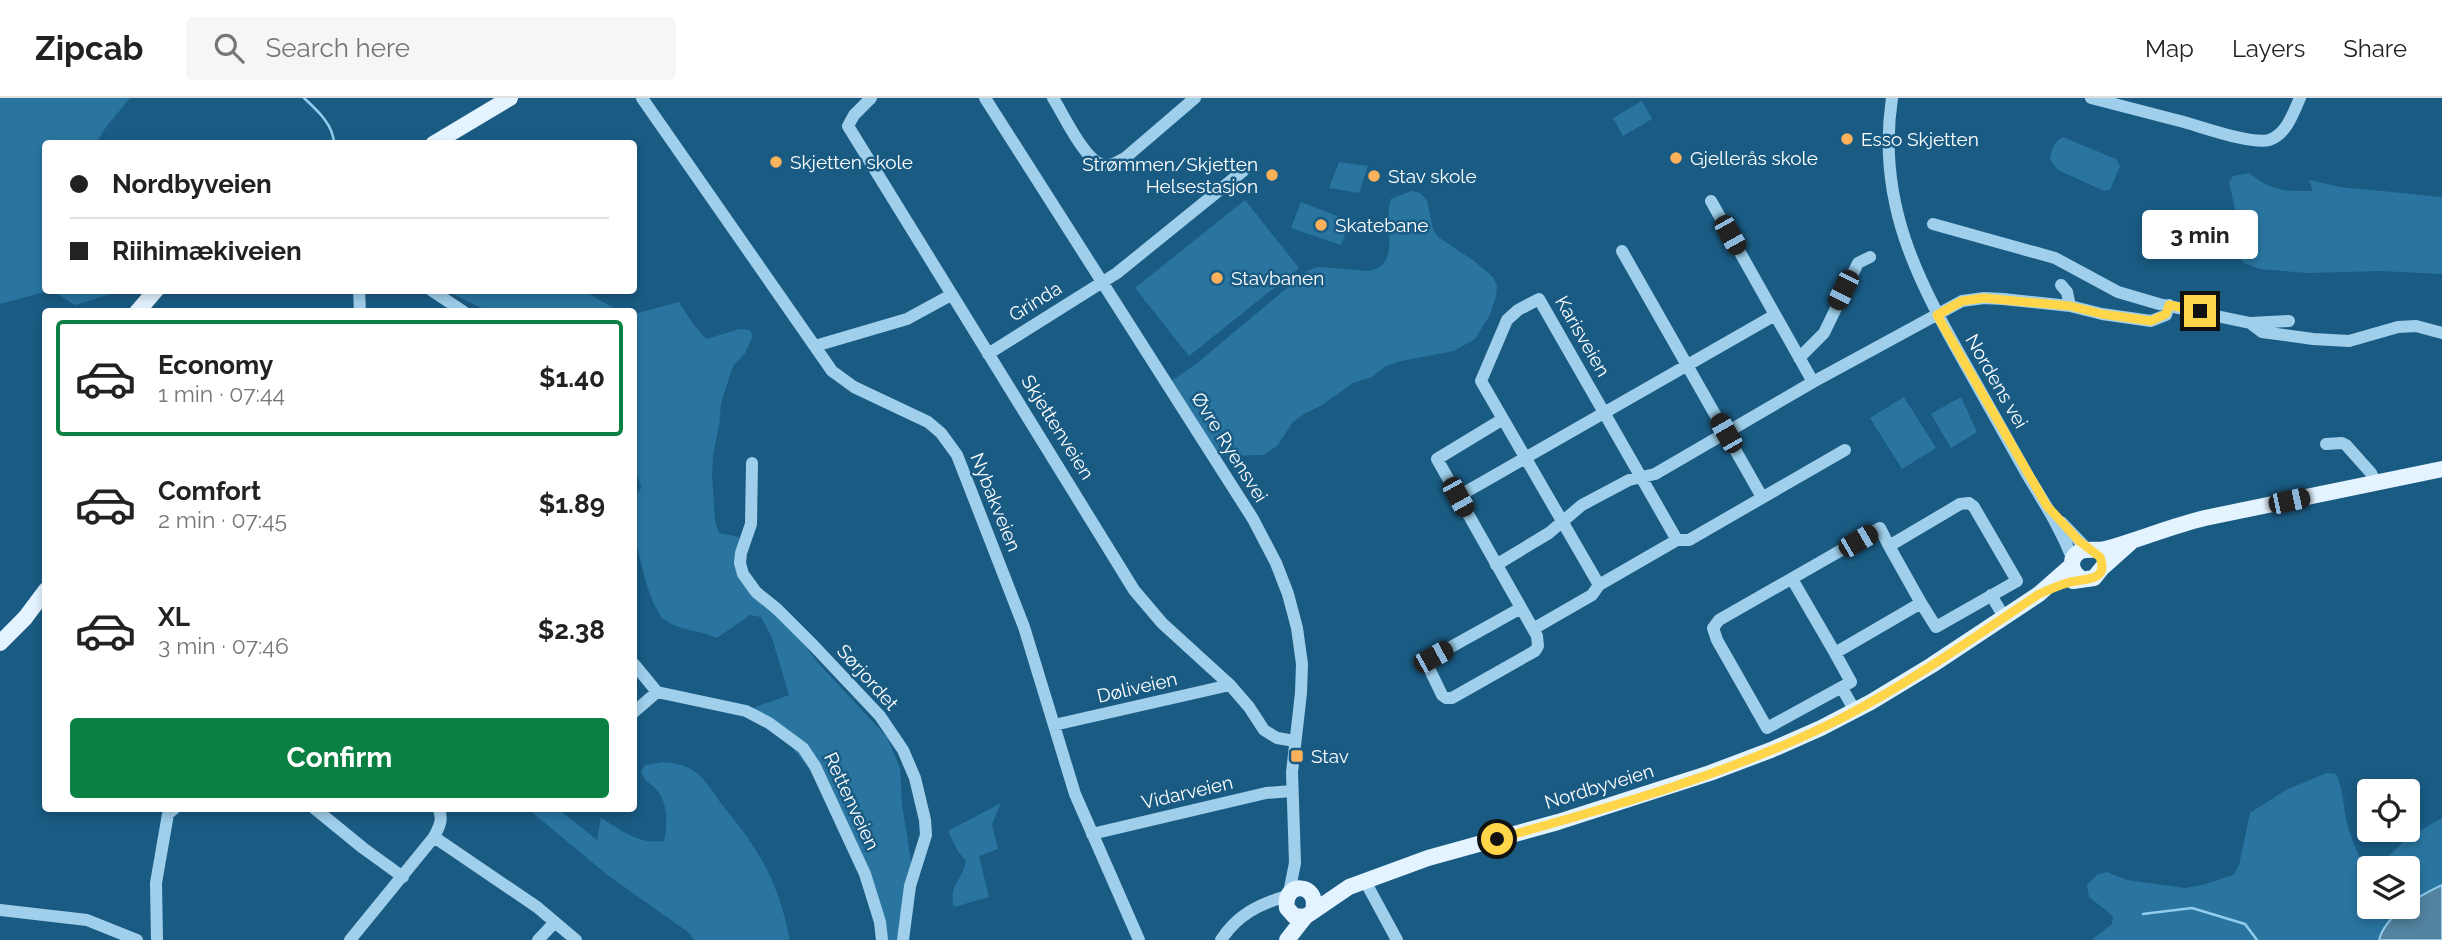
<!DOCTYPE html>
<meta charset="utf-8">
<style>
:root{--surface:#fff;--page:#f6f6f6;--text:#222;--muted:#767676;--line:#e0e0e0;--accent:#0b8043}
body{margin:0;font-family:Raleway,sans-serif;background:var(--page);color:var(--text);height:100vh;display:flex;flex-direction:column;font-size:26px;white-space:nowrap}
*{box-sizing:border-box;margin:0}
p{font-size:23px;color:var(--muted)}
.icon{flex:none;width:38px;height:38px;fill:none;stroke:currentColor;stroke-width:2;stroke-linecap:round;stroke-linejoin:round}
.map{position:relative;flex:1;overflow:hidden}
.drawer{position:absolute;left:42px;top:210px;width:595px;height:504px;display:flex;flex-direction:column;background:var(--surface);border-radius:7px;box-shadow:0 4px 10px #0003}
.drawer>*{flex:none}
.banner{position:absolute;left:42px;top:42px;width:595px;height:154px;border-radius:7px;box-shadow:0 4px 10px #0003;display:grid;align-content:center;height:154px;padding:0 28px;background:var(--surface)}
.fabs{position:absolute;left:2357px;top:681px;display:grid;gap:14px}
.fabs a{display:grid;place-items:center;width:63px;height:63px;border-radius:7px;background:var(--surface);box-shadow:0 4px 10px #0003;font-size:35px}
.end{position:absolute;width:32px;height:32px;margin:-16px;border:9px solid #ffd54a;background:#111;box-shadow:0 0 0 4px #111}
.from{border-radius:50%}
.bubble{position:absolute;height:49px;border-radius:7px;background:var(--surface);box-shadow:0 4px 10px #0003;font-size:23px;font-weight:700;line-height:49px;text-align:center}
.car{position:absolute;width:21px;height:42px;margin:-21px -10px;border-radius:9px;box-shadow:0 0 5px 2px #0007;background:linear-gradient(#222 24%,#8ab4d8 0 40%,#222 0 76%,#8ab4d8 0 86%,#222 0)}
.banner b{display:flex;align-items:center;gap:24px;height:66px;font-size:26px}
.banner b+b{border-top:2px solid var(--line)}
.banner i{width:18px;height:18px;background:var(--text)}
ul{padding:12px 0 0;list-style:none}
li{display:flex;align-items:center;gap:21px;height:116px;margin:0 14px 10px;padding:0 14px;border:4px solid transparent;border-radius:7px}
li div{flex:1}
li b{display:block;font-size:26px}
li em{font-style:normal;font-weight:700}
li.selected{border-color:var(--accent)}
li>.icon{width:63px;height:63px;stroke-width:1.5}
.action{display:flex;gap:14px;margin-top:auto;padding:14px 28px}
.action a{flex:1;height:80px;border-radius:7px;background:var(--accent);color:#fff;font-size:28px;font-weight:700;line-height:80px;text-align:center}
header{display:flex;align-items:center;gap:42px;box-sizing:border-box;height:98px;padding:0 35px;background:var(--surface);border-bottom:2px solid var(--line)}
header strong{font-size:33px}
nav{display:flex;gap:38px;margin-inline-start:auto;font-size:24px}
.search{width:490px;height:63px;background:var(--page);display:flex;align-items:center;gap:18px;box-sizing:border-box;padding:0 24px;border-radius:7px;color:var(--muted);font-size:26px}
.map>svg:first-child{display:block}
.green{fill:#2975a0}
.water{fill:#53839f;stroke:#92cded;stroke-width:2}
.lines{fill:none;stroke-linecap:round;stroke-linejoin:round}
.stream{stroke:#92cded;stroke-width:2.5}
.minor{stroke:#9fcfeb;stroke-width:12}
.major{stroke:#e3f3ff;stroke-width:16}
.route{stroke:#ffd54a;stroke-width:9}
.poi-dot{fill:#fdb15b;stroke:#1a5b83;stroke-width:2.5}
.labels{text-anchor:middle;stroke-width:5;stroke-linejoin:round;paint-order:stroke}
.poi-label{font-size:19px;fill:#fff;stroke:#1a5b83;text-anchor:start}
.street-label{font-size:19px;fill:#fff;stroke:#1a5b83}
</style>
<header>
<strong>Zipcab</strong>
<div class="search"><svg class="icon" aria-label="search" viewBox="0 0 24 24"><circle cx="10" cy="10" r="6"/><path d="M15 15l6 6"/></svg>Search here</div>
<nav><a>Map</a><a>Layers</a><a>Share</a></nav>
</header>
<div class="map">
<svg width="2442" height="842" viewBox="0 0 2442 842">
<rect width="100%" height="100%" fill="#1a5b83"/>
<path class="green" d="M0,0H130L106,29L96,45L46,46V192L121,193L75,207L54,194L41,195L0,206Z
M1642,3L1652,21L1623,38L1613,20Z
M2063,39L2116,61L2120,68L2110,92L2104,93L2058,72L2050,62C2051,52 2053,45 2063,39Z
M1339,64L1368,68L1359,95L1329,90Z
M2249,75C2274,94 2282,93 2313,93L2309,82L2340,89L2442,99V176L2380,173L2307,175L2260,171L2244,165L2238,156L2237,120L2229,84L2233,78Z
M1411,93L1420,95L1427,102L1433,131L1438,139L1474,163L1493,179L1497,188L1496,198L1490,217L1475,241L1454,253L1401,263L1384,269L1372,279L1353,285L1322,307L1304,316L1293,324L1277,348L1263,357L1219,358L1164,288L1196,266L1307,173L1317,169L1370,173C1403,165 1382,125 1391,101Z
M1245,102L1299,170L1189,258L1135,190Z
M1301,104L1350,123L1341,147L1291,130Z
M447,193H584L619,213H487Z
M679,204L693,226L706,241L740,231L750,232L753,238L745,255L733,268L721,305L719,328L713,357L712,377L715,423L719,435L739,439L745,478L784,520L818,565L887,639L900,670L902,706L911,763L912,779L903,842H886L883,828L815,680C798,653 776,632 753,610L789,597L772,540L761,519L750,517L717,540C701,532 680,533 665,522C648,510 629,425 634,403C635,399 639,393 641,389L634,364V216Z
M1904,299L1936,350L1902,371L1870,320Z
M1961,299L1977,334L1951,350L1931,316Z
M662,664C702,666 705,686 727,713C762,755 779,788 790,842H694L688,834L606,776L528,711H558L597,742L601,720C621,732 639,747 664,743C668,726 668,703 655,690C648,684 644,682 641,673L645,667Z
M2327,675L2336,676C2343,691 2343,706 2346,721C2350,738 2357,756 2366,770L2369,771L2370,808L2407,809L2380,837L2379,842H2091L2112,826L2113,818L2089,799L2087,787L2098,776L2107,774L2127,782L2185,790L2202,787L2233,777L2239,767L2250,715L2286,692Z
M1001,705L992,726L998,751L979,758L989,799L954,809C948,787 962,783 966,763L957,752L948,733Z
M2442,720V787L2420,797L2408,808V770H2377L2407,740Z"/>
<path class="water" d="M2442,787V842H2379C2386,816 2419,798 2442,787Z"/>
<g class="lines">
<path class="stream" d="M304,0C317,12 334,27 334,46
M2143,816L2192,810L2245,826L2257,842"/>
<path class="minor" d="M642,0L832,273L854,289L928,324L941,335L957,357L1024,529L1075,696L1139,842
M871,0L854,17L848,28L1134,492L1162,525L1230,587L1249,609L1264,632L1277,640L1295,643
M985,0L1253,421L1276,465L1288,496L1297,530L1302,566L1301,595L1292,674L1295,765L1289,795
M1053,0C1064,17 1084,62 1103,67C1111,69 1118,63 1125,60L1195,0
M1892,0C1876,105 1918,183 1968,271C1988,306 2008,342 2028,378C2046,408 2060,429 2073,462
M2091,0C2121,8 2150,15 2180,23C2200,28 2251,47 2269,42C2287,36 2293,15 2300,0
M1711,103L1813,284
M1933,126L2055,160L2118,194L2159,206L2250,225L2262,234L2313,241L2349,243L2398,229L2416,228L2442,235
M1622,153L1762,399
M2061,187L2067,194L2070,208
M359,192L360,214
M431,192L464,214
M2250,225L2289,223
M815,248L907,221L951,197
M988,256L1117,175L1243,73
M1799,260L1824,235L1858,165L1870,159
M1503,321L1599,487
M2326,346L2342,345L2346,347L2371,375L2376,385
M752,365L751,426L741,455L740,465L743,476L756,494L777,511L814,548L880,618L903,652L915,680L925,722L926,737L910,788L903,842
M1457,399L1775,217
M2061,424L2088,452
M1496,467L1549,435L1582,407L1629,382L1655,376L1813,284L1962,203L1984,200L2003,201L2070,208L2102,216L2151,223L2166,217L2169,207
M1792,481L1835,555L1921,505L1889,448
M1991,497L2004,519
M1521,510L1433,559L1427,566L1442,597L1446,600H1452L1535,553L1538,548L1537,538L1437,361L1503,321L1481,283L1507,222L1518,212L1539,201L1677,442
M1533,531L1592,497L1599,487L1677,442H1689L1845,352
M1835,555L1851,584L1767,630L1717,542L1713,530L1719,522L1880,430L1889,448L1960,406L1969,405L1974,409L2017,483L1936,529L1921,505
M634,566L657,594L746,613L769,625L803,650L815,668L865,776L880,824L882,842
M1842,590L1855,613
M634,614L657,594
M1054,627L1230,587
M314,710L363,750L403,779
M1092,736L1266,695L1292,693
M434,739L537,809L576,842
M1365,783L1397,842
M0,812L87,822L137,842
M157,842L156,785L168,716L175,710
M350,842L434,739C439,729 444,721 438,710
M538,842L555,824
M1221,842C1237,817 1259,806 1287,798"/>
<path class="major" d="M433,46L510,0
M137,214L156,192
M2082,481C2072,475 2067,462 2079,454C2085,450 2097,453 2105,451C2139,442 2171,428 2205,420L2442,371
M2073,483L2094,480L2102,470L2130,445
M0,545L25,520L46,492
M1305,819L1294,818L1287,810C1282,783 1320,784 1313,812
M1287,842L1305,819L1349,789L1428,760L1558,724L1710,675L1771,652L1821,630L1871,604L1932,567L2039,496L2072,467"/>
</g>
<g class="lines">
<path class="route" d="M1497,741C1612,709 1736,674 1842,620C1911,584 1975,539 2039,496C2048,492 2057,488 2067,485C2082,480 2110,485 2100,459L2079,443L2047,408L1937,217L1962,203L1984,200L2070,208L2102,216L2151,223L2166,216L2169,207L2200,213"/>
</g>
<g class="poi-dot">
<circle cx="1847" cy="41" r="7"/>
<circle cx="1676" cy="60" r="7"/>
<circle cx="776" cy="64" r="7"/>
<circle cx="1272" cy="77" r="7"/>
<circle cx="1374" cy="78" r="7"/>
<circle cx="1321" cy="127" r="7"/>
<circle cx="1217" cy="180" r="7"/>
<rect x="1290" y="651" width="14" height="14" rx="3.5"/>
</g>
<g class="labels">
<g class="poi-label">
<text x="1861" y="48">Esso Skjetten</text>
<text x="1690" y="67">Gjellerås skole</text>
<text x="790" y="71">Skjetten skole</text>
<text x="1258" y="73" text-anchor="end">Strømmen/Skjetten<tspan x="1258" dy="22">Helsestasjon</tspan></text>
<text x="1388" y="85">Stav skole</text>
<text x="1335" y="134">Skatebane</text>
<text x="1231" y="187">Stavbanen</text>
<text x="1311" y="665">Stav</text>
</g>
<g class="street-label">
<text transform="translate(1035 203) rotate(-32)" y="7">Grinda</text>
<text transform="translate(1583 238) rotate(60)" y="7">Karisveien</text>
<text transform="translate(1997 283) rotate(60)" y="7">Nordens vei</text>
<text transform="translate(1058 329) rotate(58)" y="7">Skjettenveien</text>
<text transform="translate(1230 349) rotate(58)" y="7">Øvre Ryensvei</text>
<text transform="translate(996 404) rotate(68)" y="7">Nybakveien</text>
<text transform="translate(868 579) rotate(48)" y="7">Sørjordet</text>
<text transform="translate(1137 589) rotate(-13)" y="7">Døliveien</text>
<text transform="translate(1599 688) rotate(-17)" y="7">Nordbyveien</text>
<text transform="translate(1187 694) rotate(-13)" y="7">Vidarveien</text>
<text transform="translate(852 703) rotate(65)" y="7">Rettenveien</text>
</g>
</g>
</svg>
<div class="fabs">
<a><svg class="icon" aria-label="locate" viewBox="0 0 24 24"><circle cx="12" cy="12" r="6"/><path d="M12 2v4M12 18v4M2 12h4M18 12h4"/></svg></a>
<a><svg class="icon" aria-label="layers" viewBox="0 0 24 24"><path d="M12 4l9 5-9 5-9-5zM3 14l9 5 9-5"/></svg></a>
</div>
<i class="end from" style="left:1497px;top:741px"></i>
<i class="end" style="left:2200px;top:213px"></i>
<div class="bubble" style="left:2142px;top:112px;width:116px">3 min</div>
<i class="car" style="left:1730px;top:137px;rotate:151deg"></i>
<i class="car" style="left:1843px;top:192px;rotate:206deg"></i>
<i class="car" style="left:1726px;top:335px;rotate:330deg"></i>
<i class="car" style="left:1458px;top:399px;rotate:151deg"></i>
<i class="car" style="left:2289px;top:403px;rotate:78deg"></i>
<i class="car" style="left:1858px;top:443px;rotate:60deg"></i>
<i class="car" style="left:1433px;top:559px;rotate:61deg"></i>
<div class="banner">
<b><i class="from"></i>Nordbyveien</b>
<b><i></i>Riihimækiveien</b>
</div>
<section class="drawer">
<ul>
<li class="selected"><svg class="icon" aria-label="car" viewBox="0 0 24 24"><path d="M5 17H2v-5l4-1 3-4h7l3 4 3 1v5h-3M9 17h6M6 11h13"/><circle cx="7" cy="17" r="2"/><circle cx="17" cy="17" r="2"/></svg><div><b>Economy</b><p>1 min · 07:44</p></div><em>$1.40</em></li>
<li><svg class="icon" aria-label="car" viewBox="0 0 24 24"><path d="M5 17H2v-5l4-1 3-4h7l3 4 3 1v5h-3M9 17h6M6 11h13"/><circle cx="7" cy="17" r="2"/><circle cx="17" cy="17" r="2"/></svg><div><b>Comfort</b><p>2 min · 07:45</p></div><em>$1.89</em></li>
<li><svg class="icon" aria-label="car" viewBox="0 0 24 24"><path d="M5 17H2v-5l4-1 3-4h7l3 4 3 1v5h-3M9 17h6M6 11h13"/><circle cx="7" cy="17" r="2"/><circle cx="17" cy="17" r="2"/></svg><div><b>XL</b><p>3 min · 07:46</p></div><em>$2.38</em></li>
</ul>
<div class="action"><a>Confirm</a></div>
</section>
</div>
